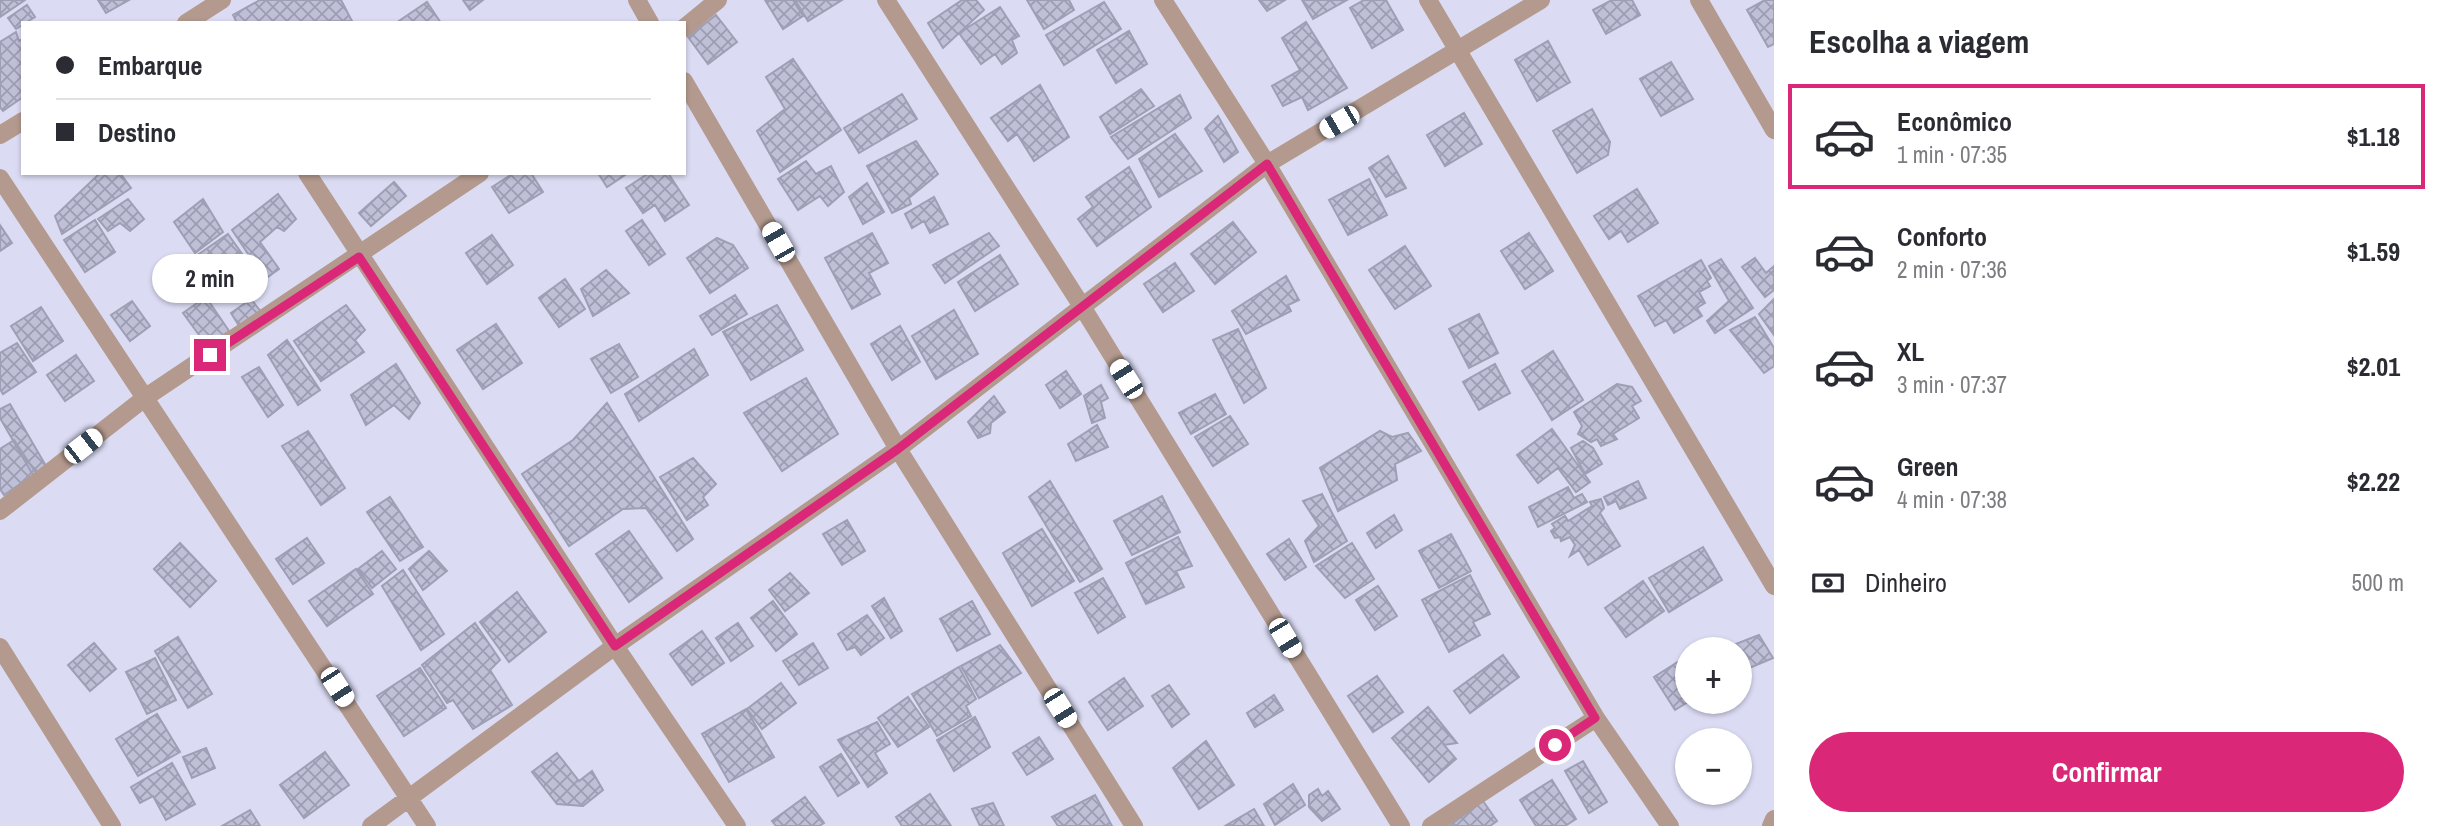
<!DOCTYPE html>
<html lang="pt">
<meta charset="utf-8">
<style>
:root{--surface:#fff;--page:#f7f7f7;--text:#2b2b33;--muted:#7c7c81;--line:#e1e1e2;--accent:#db2777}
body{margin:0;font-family:"Archivo Narrow",sans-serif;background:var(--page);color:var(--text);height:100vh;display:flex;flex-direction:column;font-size:26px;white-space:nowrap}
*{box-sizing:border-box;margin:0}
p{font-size:23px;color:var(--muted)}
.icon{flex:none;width:38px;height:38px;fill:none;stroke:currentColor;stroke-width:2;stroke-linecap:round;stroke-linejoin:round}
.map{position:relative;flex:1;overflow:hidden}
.sheet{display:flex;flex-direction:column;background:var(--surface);width:665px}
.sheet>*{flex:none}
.guide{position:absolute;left:21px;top:21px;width:665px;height:154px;border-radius:0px;box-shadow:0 2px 5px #0004;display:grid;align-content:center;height:154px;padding:0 35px;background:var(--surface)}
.controls{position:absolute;left:1675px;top:637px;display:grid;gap:14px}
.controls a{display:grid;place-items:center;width:77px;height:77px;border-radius:50%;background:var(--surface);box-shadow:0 2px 5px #0004;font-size:35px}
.end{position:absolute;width:32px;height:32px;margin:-16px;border:9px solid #db2777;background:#fff;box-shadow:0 0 0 4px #fff}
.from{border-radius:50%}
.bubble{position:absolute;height:49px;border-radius:24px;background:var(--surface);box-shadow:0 2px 5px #0004;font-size:23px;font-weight:700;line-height:49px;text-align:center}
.car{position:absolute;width:21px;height:42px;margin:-21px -10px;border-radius:9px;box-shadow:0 0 5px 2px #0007;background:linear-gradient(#fff 24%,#345 0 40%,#fff 0 76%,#345 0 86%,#fff 0)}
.guide b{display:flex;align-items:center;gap:24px;height:66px;font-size:26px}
.guide b+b{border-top:2px solid var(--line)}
.guide i{width:18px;height:18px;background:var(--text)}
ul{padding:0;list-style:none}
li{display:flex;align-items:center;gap:21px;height:105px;margin:0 14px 10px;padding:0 21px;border:4px solid transparent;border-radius:0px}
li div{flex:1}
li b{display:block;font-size:26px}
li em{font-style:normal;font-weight:700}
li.active{border-color:var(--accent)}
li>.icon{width:63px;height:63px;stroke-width:1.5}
h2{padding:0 35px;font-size:32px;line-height:84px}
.pay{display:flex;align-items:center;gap:18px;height:77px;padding:0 35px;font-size:26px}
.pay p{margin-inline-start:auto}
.action{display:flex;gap:14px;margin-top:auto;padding:14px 35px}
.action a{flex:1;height:80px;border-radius:42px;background:var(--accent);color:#fff;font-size:28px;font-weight:700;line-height:80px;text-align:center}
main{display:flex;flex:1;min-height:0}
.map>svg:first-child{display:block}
.building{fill:url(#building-cross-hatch);stroke:#9e9fb5;stroke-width:2}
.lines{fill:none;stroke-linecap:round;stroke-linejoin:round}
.minor{stroke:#b49a8e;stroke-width:18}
.route{stroke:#db2777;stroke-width:9}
</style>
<main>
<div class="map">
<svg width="1774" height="826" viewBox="0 0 1774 826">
<defs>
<pattern id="building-cross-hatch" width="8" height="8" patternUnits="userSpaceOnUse" patternTransform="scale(1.75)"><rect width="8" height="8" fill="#bfc0d8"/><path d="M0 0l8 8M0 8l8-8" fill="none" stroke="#9c9db1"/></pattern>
</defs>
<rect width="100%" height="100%" fill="#dbdcf4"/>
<path class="building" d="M0,0H25L0,17Z
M98,0H129L106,13Z
M260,0H341L352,21L237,23L233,15Z
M463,0H483L470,10Z
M765,0H793L803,16L783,29Z
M795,0H842L808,21Z
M962,0H976L984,10L943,48L928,23Z
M1027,0H1069L1074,10L1044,29Z
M1259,0H1285L1267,11Z
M1302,0H1347L1313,19Z
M1364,0H1386L1403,30L1372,48L1350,8Z
M1612,0H1632L1640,15L1606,34L1593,10Z
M1765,0H1774V44L1768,47L1747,10Z
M427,2L441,23H396Z
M1104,2L1121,29L1064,65L1046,35Z
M27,5L35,17L16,29L8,18Z
M1000,7L1019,36L1012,40L1017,53L1002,64L995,54L981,64L959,33Z
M716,15L737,42L708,64L688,37Z
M1306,22L1347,88L1308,110L1302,97L1283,106L1272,86L1300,70L1282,38Z
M1129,31L1147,64L1116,83L1097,50Z
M16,32L19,41L23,39V97L3,111L0,107V42Z
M1548,41L1570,82L1537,101L1515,60Z
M793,59L841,130L780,172L757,131L785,109L766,77Z
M1671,62L1693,99L1661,116L1640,79Z
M1040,85L1069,137L1034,161L1017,134L1008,141L991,118Z
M1141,89L1154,106L1110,134L1100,117Z
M902,94L917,119L859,153L844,128Z
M1180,95L1191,118L1128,159L1111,137Z
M1592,109L1610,142L1608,155L1577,173L1553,131Z
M1464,113L1482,144L1445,166L1427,135Z
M1218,116L1238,152L1224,162L1205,129Z
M1175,134L1202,171L1159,197L1139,159Z
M916,141L938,174L909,198L911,204L892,213L867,166Z
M1388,156L1406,188L1386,197L1369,168Z
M806,161L816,174L831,166L844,192L828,206L820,196L798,210L778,179Z
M1129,167L1151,207L1097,246L1078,219L1093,207L1086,197Z
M100,173H120L131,188L62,234L55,216Z
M514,173H531L543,192L509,213L492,187Z
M598,173H628L607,187Z
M649,173H668L689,205L665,221L655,205L643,213L626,188Z
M1369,179L1387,215L1348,235L1329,200Z
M394,182L406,196L371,226L359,213Z
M867,183L884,212L863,224L849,197Z
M1637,189L1658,223L1628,242L1621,231L1609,239L1594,216Z
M278,194L296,219L284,231L277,227L260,242L279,269L265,279L232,230Z
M934,197L948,224L930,233L924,221L912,228L905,214Z
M128,199L144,219L130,231L120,223L108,231L98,219Z
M203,199L223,232L195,253L174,222Z
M95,220L115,252L85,272L64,240Z
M642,220L665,254L649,265L626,231Z
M1233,222L1256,252L1215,284L1191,254Z
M0,225L12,243L0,251Z
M872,233L888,263L869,273L880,294L852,309L825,258Z
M989,233L999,246L945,283L933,265Z
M1529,233L1553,271L1525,289L1501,251Z
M228,234L250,265L216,287L196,256Z
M492,235L513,265L487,284L466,253Z
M717,238L733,245L748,268L710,293L687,258Z
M1405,246L1431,286L1395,309L1369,270Z
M1000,255L1018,284L975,311L958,282Z
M1755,258L1766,273L1774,266V290L1765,297L1742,267Z
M1721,259L1753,308L1715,333L1707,321L1729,301L1709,266Z
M1701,260L1711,278L1707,281L1710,286L1699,292L1705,303L1697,308L1702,316L1674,333L1666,320L1655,326L1638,296Z
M1175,263L1194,291L1163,312L1144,284Z
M606,270L629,293L593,316L581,289Z
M1286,276L1299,300L1288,305L1291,311L1246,334L1232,311Z
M565,279L585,309L559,327L539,298Z
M735,295L747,314L712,335L700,316Z
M206,297L229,331L207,346L183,313Z
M251,299L262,313L241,329L231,313Z
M1774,299V335L1759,314Z
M132,301L150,326L130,341L111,315Z
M346,305L365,330L355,340L364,352L321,381L294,341Z
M777,305L803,350L751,380L723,332Z
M41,307L63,341L33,361L11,326Z
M954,310L978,354L936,379L912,336Z
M1479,314L1498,353L1469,368L1449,329Z
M1755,317L1774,348V366L1764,373L1730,330Z
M496,324L522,363L483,389L457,350Z
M900,326L920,362L892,380L871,344Z
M1238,329L1266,388L1244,403L1213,340Z
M287,340L320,390L298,405L268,355Z
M17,343L36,372L3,394L0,389V353Z
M619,344L638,377L611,393L591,359Z
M694,349L708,375L639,421L625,394Z
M1553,351L1583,400L1552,420L1522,371Z
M76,355L94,381L65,401L47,375Z
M396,364L420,403L409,419L394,405L366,425L351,395Z
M1495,364L1510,393L1479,410L1463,382Z
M259,367L283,405L268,417L242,377Z
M1066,371L1081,394L1060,408L1046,385Z
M806,378L838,434L782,471L744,413Z
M1617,384L1632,387L1641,401L1632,406L1639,418L1613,434L1617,439L1601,446L1597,439L1591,442L1578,434L1582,426L1574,412Z
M1101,385L1108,398L1101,402L1105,418L1092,423L1084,396Z
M1215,394L1226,414L1191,434L1179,413Z
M994,396L1005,412L991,423L990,433L978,438L968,422Z
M607,403L693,539L677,551L646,508L623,509L569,546L522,474L573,440Z
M10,404L46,466L33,475L0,418V409Z
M1230,416L1248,444L1213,466L1195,437Z
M1097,425L1108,447L1076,461L1068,444Z
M1552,429L1590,482L1576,492L1558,468L1538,483L1517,455Z
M308,431L345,488L321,505L282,446Z
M1380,431L1392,437L1408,433L1421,451L1395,464L1397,480L1338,511L1320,468Z
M14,440L36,473L4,495L0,489V449Z
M1583,441L1593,448L1602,464L1585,474L1571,448Z
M693,458L716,484L703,497L708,505L687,520L660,477Z
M1050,481L1102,569L1080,582L1029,497Z
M1638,481L1646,498L1620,509L1616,501L1608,505L1604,497Z
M1568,487L1574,498L1582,494L1587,502L1538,527L1529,507Z
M1322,494L1347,541L1314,562L1305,541L1319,526L1303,501Z
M1162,496L1180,532L1132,555L1114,521Z
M390,497L423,547L400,561L367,512Z
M1601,499L1604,508L1600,513L1620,546L1588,565L1579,550L1570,556L1575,545L1570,537L1561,541L1560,537L1555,538L1551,531L1555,528L1552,524L1565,516L1568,521L1592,506L1590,502Z
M1394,515L1402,530L1376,548L1367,533Z
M847,520L865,551L842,565L823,534Z
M1042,529L1074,581L1032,606L1003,553Z
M629,531L662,578L629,602L596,554Z
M1451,534L1471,571L1439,588L1419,551Z
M1178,537L1192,566L1176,571L1184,587L1146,604L1126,563Z
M307,538L324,563L293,584L276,559Z
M1289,539L1306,567L1285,580L1267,554Z
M180,543L216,581L190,607L154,569Z
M1352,543L1374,579L1345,598L1316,566Z
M1703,547L1722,580L1669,612L1649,578Z
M382,551L396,569L372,588L358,569Z
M429,551L447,571L423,590L409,569Z
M356,569L373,594L327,626L309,601Z
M403,570L444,634L421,650L382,586Z
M790,573L809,593L785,611L769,590Z
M1470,575L1490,614L1473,622L1480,635L1449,652L1422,600Z
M1103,578L1125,617L1098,633L1075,593Z
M1643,581L1664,611L1626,637L1605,608Z
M1378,586L1397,616L1375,630L1356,600Z
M517,592L546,632L509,662L480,622Z
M884,598L902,631L891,638L872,606Z
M773,601L797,634L776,651L751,618Z
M972,601L990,634L957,651L940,619Z
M867,615L884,638L861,655L855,647L847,650L838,634Z
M475,623L500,660L490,670L512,705L473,729L453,700L447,703L422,665Z
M738,623L753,646L731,661L716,638Z
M702,631L724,663L692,685L670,654Z
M1759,635L1773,658L1740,672V649H1723Z
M178,637L212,694L188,708L155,651Z
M94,643L116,669L90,691L68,665Z
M813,643L828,668L799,685L783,661Z
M1000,645L1021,673L979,698L961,666Z
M1503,655L1519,677L1470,713L1454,691Z
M1687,656L1688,702L1675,710L1654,677Z
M155,658L176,700L147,714L126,672Z
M959,667L976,699L966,706L971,716L937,736L912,694Z
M420,668L446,708L404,736L377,696Z
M1377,676L1403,712L1373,732L1348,696Z
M1124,678L1143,706L1108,730L1089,702Z
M781,683L796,703L762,729L747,709Z
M1169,685L1189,714L1172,727L1152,696Z
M1274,695L1283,710L1255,727L1247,713Z
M908,697L929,727L898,747L878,718Z
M1428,707L1457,743L1444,745L1456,759L1429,782L1392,738Z
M746,709L774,757L729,782L702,734Z
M157,714L180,752L138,776L116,739Z
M975,717L990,747L954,771L937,740Z
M877,722L890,744L875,753L887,773L868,787L838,740Z
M1039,737L1053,759L1027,775L1013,753Z
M1206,741L1234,785L1199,809L1173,768Z
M206,748L215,768L192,778L183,757Z
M325,752L349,785L304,818L280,785Z
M557,753L579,781L592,771L603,790L583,806L557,804L532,772Z
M841,754L859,783L838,796L820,767Z
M1583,761L1607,802L1589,813L1565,771Z
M172,763L195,804L166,820L153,796L140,803L131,787Z
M1552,780L1576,819L1565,826H1536L1520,800Z
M1293,784L1305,805L1275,825L1264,804Z
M1318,789L1322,796L1328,791L1340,809L1322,821L1309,807V795Z
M930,794L951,826H902L896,817Z
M1095,795L1112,826H1058L1052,817Z
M805,797L824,823L819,826H776L772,821Z
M1483,801L1497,821L1490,826H1449Z
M993,803L1004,826H980L972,809Z
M1254,809L1264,826H1225Z
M250,810L260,826H222Z"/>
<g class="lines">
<path class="minor" d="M637,0L650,23
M886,0L1083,308L1401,826
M1163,0L1267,164L1596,718L1670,826
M1428,0L1774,586
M1699,0L1774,130
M186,23L222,0
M684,28L718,0
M684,81L898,449L1134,826
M0,135L23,121
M307,173L615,646L737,826
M0,178L427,826
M0,511L146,397L480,173
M0,647L112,826
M371,826L615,646L898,449L1267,164L1541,0
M1431,826L1596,718
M1771,826L1774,819"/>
</g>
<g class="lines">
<path class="route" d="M210,355L359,257L615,646L898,449L1267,164L1595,718L1555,745"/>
</g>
</svg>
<div class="controls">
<a>+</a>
<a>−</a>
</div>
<i class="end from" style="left:1555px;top:745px"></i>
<i class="end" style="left:210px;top:355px"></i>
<div class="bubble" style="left:152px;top:254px;width:116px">2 min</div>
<i class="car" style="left:1339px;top:122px;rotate:240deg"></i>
<i class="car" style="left:778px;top:242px;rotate:330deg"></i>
<i class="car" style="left:1126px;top:379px;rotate:328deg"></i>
<i class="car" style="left:83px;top:446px;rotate:52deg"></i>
<i class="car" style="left:1285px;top:638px;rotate:149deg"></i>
<i class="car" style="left:337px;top:687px;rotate:147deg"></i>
<i class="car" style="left:1060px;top:708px;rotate:148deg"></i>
<div class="guide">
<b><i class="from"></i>Embarque</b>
<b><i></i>Destino</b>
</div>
</div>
<section class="sheet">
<h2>Escolha a viagem</h2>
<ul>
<li class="active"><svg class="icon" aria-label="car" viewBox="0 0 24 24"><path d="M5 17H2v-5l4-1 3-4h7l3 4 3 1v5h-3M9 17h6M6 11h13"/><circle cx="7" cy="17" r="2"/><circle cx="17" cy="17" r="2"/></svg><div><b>Econômico</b><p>1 min · 07:35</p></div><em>$1.18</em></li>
<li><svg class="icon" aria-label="car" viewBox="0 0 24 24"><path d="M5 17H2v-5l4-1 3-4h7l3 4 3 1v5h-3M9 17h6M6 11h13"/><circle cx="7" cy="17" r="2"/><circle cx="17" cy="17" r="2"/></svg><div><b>Conforto</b><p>2 min · 07:36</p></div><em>$1.59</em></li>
<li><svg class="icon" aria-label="car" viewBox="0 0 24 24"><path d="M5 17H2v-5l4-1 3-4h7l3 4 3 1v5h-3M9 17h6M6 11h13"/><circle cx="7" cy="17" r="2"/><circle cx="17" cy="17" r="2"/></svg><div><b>XL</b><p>3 min · 07:37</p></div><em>$2.01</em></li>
<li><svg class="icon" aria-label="car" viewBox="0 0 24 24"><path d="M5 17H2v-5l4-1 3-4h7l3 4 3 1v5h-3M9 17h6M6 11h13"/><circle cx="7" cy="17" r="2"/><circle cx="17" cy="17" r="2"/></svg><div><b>Green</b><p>4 min · 07:38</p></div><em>$2.22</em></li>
</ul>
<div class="pay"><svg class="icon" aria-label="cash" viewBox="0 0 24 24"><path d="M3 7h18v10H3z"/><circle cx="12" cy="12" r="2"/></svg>Dinheiro<p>500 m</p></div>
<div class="action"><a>Confirmar</a></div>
</section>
</main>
